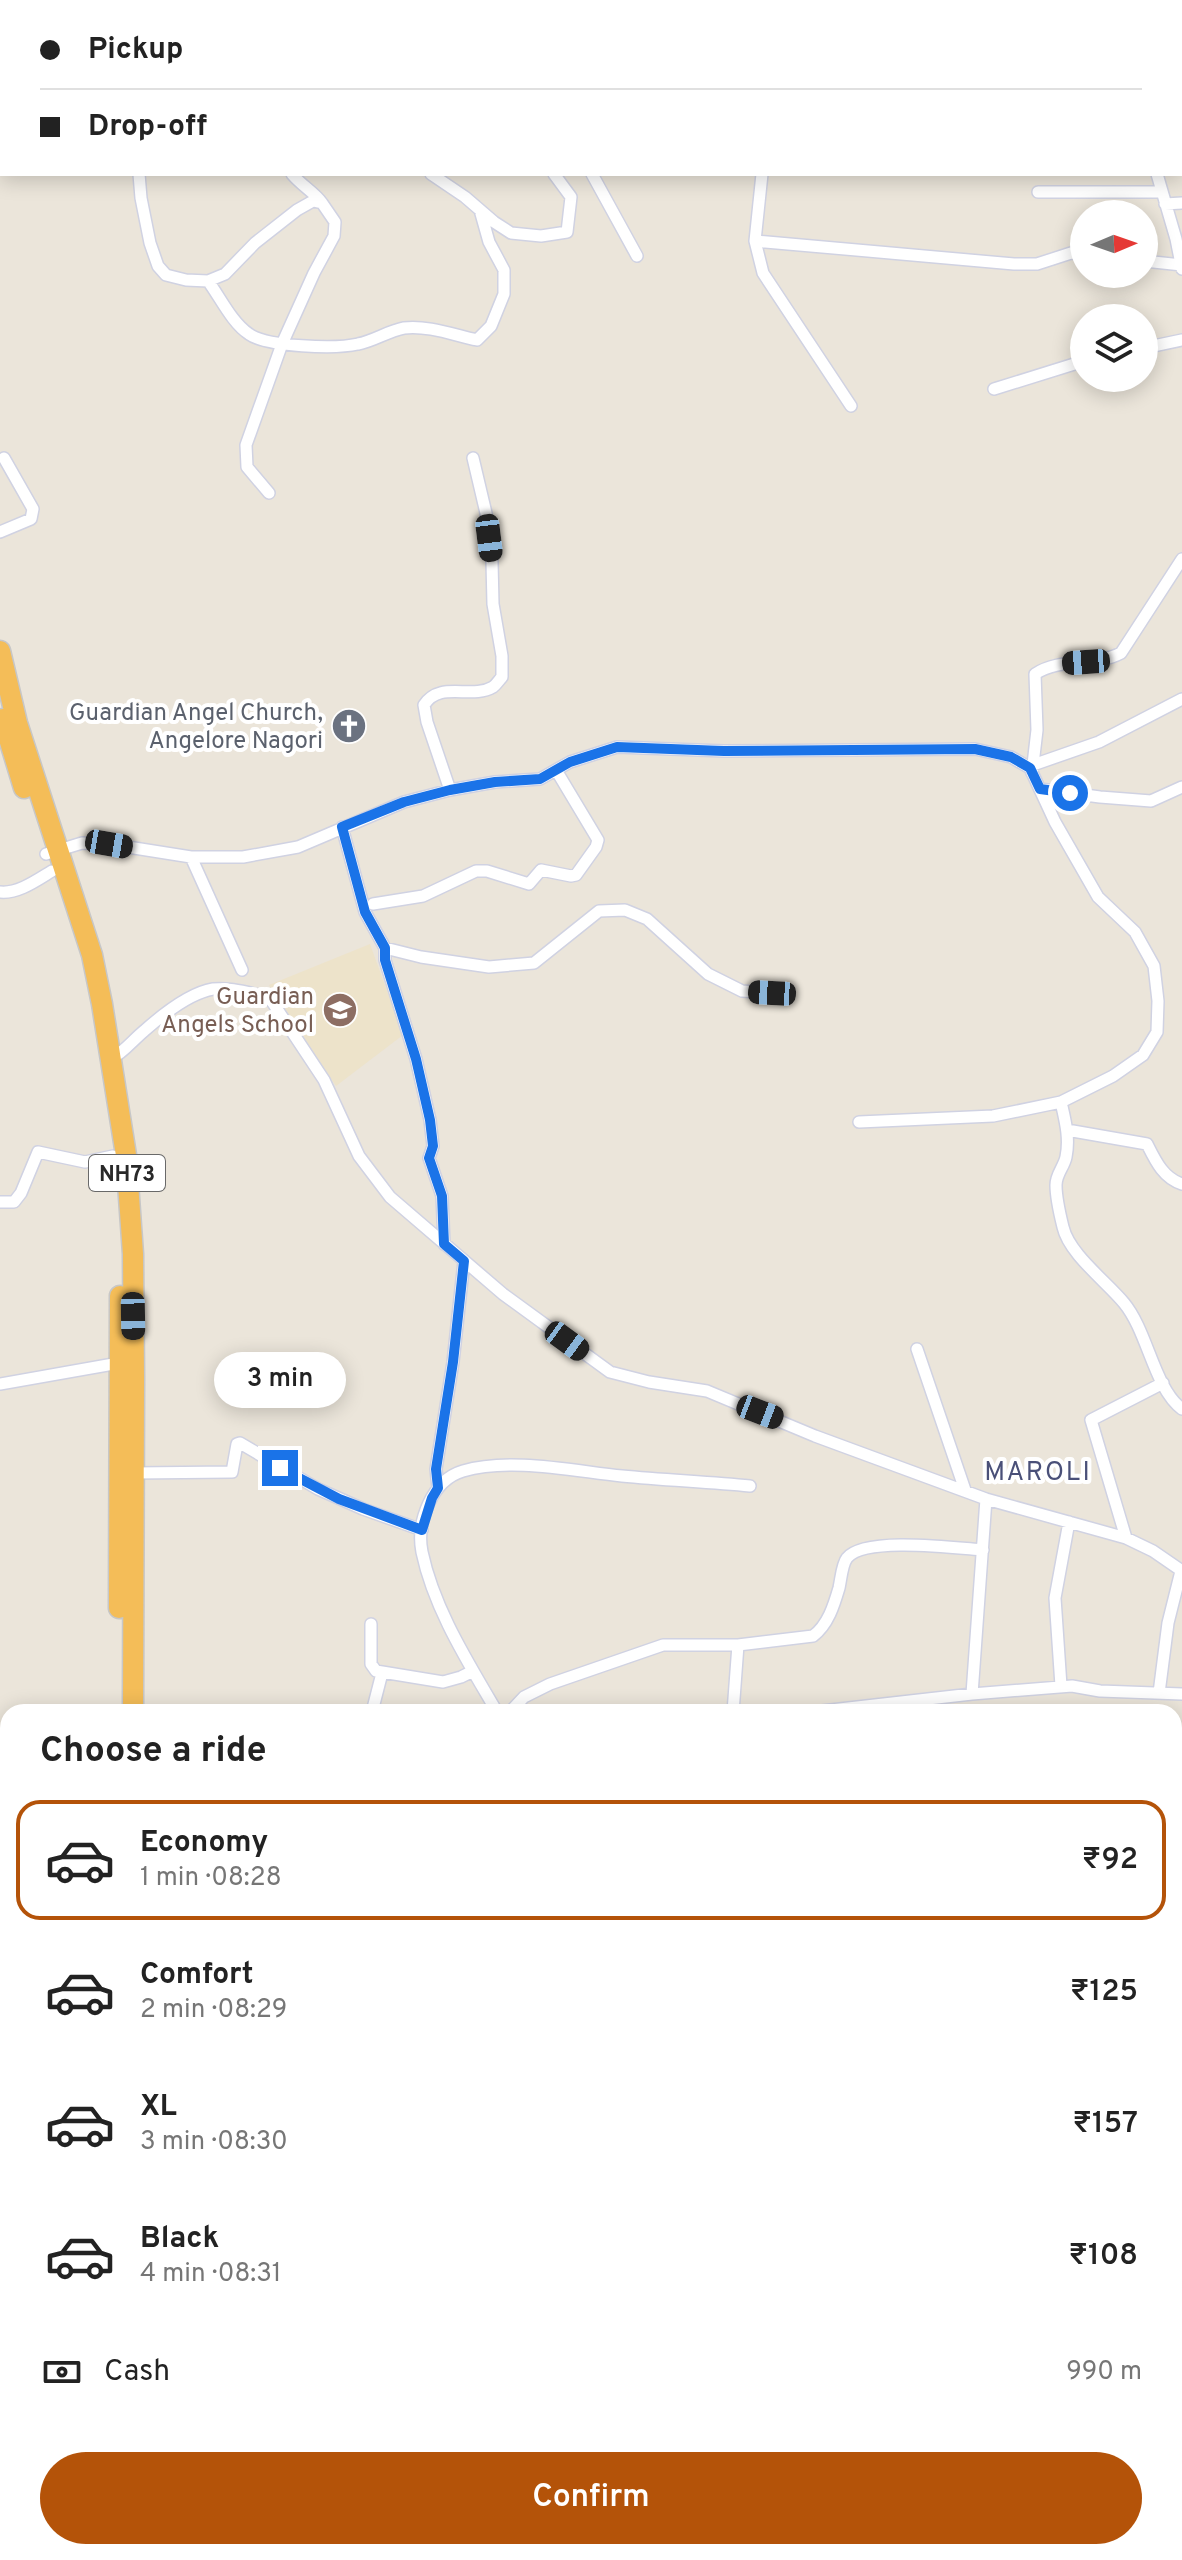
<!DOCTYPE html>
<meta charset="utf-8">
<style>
:root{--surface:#fff;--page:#f2f2f2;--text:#222;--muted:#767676;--line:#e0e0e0;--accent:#b45309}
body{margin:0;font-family:Overpass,sans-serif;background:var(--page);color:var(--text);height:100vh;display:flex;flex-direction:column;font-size:30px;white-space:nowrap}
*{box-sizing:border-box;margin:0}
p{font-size:26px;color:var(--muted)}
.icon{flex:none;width:44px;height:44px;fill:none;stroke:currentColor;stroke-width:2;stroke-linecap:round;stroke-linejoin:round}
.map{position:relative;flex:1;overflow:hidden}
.details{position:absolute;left:0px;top:1704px;width:1182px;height:856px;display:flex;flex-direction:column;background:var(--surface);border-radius:24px 24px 0 0;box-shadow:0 4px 20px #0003}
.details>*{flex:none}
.hud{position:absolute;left:0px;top:0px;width:1182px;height:176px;box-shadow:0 4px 20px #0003;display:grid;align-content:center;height:176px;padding:0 40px;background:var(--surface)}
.needle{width:52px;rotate:88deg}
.fabs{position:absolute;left:1070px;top:200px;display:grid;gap:16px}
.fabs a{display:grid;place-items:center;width:88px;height:88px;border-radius:50%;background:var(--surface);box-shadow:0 4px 20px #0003;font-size:40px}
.end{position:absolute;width:36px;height:36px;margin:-18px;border:10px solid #1a73e8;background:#fff;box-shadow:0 0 0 4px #fff}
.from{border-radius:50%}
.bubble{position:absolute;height:56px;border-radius:28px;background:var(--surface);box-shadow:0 4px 20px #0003;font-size:26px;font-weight:600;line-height:56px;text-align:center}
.car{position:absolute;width:24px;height:48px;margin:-24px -12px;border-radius:10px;box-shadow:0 0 6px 2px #0007;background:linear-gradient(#222 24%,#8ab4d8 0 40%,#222 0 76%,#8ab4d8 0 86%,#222 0)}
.hud b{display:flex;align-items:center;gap:28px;height:76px;font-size:30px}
.hud b+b{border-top:2px solid var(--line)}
.hud i{width:20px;height:20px;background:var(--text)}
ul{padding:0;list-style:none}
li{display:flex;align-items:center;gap:24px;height:120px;margin:0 16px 12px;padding:0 24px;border:4px solid transparent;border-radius:24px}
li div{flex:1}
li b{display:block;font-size:30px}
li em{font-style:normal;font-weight:600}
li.selected{border-color:var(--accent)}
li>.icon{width:72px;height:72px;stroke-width:1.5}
h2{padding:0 40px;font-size:36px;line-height:96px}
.pay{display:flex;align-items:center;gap:20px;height:88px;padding:0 40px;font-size:30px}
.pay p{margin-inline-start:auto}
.button{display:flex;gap:16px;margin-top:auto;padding:16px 40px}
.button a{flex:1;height:92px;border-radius:48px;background:var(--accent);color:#fff;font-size:32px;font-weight:600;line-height:92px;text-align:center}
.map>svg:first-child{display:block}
.education{fill:#ede3ca}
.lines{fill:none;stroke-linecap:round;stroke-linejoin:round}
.minor-casing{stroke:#d0d2e2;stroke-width:14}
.tertiary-casing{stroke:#d0d2e2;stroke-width:17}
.trunk-casing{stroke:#c7c7c7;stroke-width:23}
.minor{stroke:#fff;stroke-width:11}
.tertiary{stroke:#fff;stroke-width:14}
.trunk{stroke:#f4bd58;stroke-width:20}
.route{stroke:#1a73e8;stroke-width:10}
.labels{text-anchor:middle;stroke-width:8;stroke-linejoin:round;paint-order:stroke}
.shield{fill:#fff;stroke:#696969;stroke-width:2}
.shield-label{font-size:22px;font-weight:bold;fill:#292929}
.worship-label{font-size:24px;fill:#5b616d;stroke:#fff;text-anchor:end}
.education-label{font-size:24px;fill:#785e54;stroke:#fff;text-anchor:end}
.neighbourhood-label{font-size:26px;letter-spacing:2px;fill:#4a5078;stroke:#fff}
</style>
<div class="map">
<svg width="1182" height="2560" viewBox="0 0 1182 2560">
<rect width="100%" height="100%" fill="#ebe5da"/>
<path class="education" d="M370,944L403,1035L336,1086L269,985Z"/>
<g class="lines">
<g class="minor-casing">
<path id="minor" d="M204,0V2
M325,0V2
M684,0L686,2
M814,0L818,2
M153,2L160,0
M481,2L484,0
M0,25H2
M1180,78L1182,77
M139,174L141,198L150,243L158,266L166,275L186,280L208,281L225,274L255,243L297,210L313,201L322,203L335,222L334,236L314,273L282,344L246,445L247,467L269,493
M292,174C302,186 314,192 322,203
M431,174L465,197L494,222L511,233L541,236L567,232L571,197L554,174
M592,174L637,256
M762,174L755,241L763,273L851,406
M1157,174L1176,239L1182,269
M1038,192H1162
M1165,204L1182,203
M755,241L1014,264H1037L1071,253L1084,254
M1144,261L1182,265
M208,281C220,297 232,323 249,334C267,347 336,349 358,344C374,341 388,331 404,328C427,325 454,335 477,340L491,326L504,294V270L489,242L480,210
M1144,348L1182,340
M994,389L1084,361
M0,532L31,519L33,509L4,458
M1033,765L1099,742L1182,699
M1032,773L1037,730L1035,674C1061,657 1094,667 1121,653L1182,559
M1040,789L1100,797L1151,801L1182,787
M450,790L427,722L424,705C440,680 471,700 493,687C497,684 499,680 502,677V656L493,604L492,562L486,513L473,458
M342,827L365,912L385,948L421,957L489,967L534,963L599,911L625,910L647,919L708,974L742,991L772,993
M46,854L82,843L109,844L191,857H243L298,847L404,802L450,790L495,782L540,779L570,762L617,747L724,751L975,749L1011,757L1030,768L1055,822L1098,897L1135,932L1154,966L1158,1001L1157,1032L1143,1055L1113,1076L1061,1102L993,1116L859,1122
M191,857L242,970
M0,892C18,894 37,880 52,871
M373,904L423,896L476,871H487L529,884L541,870L571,876L576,875L596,847L598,840L556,770
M385,948V960L416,1059L430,1120L433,1146L429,1158L442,1196L444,1244
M111,1059C124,1052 133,1040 144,1031C162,1015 189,993 213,989C230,987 252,994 269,997L324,1080L359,1156L390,1197L503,1294L610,1372L649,1382L707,1391L815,1436L986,1499L1126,1538L1153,1551L1182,1571
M1061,1102C1065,1120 1070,1138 1066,1157C1064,1167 1056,1174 1056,1185C1056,1197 1060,1215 1063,1227C1069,1254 1107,1282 1124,1303C1148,1332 1154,1388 1182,1409
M1067,1130L1147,1144C1155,1160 1163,1178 1182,1184
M0,1202H14L21,1193L38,1152L85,1162L113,1156
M917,1349L965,1490
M0,1384L119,1363
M134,1473L232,1472L237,1444L240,1443L318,1489L363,1509L422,1530
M438,1488L436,1469L453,1362L464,1261
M1126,1538L1091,1420L1163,1383
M371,1624V1664L376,1671L443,1682L461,1677L473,1671
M738,1645L813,1636C828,1625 834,1605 839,1588C841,1579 842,1564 847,1558C864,1536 956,1548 983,1550
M1061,1686L1055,1598L1069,1522
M1159,1693L1168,1623L1181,1571
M972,1694L1072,1686L1100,1691L1182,1694
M372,1712L382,1673
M497,1712C468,1662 434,1609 422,1552C416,1522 432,1480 463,1471C510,1457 573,1471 622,1476C664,1480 707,1482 750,1486
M510,1712L524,1697L550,1684L663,1645H738L733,1712
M813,1712L972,1694L986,1499
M1176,1937L1182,1939
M0,1980L8,1989
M0,2054L8,2045
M0,2291H8
M0,2307L8,2308
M1174,2446L1182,2435
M850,2552L853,2560
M1031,2552L1041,2560
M799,2560L832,2552"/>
</g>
<g class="tertiary-casing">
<path id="tertiary" d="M0,2492L8,2491"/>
</g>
<g class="trunk-casing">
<path id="trunk" d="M0,651L17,723L92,955L102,1004L126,1155L133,1254L134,1378L133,1712
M3,719L24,788
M119,1608L120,1296
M1174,2169L1182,2166
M1174,2186L1182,2182
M257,2552L260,2560
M471,2552L479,2560
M495,2552L507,2560"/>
</g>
<use href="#minor" class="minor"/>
<use href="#tertiary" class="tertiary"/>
<use href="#trunk" class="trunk"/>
</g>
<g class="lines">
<path class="route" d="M280,1468L339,1499L422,1530L432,1498L438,1488L436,1469L453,1362L464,1261L444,1244L442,1196L429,1158L433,1146L430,1120L416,1059L385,960V948L365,912L342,827L404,802L450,790L495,782L540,779L570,762L617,747L724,751L975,749L1011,757L1030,768L1040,789L1070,793"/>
</g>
<defs>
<g id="church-disc" transform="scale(1.8)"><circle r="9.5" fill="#6b7280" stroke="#fff"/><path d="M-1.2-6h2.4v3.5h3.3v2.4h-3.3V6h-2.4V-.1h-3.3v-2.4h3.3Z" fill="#fff"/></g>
<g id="school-disc" transform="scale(1.8)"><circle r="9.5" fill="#8d6e63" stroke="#fff"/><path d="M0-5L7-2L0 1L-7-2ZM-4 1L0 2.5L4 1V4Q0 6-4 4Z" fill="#fff"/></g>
</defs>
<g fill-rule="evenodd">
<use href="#church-disc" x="349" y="726"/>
<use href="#school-disc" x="340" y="1010"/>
</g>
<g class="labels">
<rect class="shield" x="89" y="1155" width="76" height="36" rx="6"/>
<g class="shield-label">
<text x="127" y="1181">NH73</text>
</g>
<g class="worship-label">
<text x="323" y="720">Guardian Angel Church,<tspan x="323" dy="28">Angelore Nagori</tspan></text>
</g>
<g class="education-label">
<text x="314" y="1004">Guardian<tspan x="314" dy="28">Angels School</tspan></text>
</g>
<g class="neighbourhood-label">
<text x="1038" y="1480">MAROLI</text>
</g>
</g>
</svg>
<div class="fabs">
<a><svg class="needle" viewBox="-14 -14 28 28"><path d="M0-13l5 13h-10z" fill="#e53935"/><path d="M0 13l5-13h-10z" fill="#767676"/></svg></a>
<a><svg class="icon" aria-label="layers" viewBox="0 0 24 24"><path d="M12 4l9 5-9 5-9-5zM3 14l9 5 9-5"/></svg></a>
</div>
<i class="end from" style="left:1070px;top:793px"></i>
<i class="end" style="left:280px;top:1468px"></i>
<div class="bubble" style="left:214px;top:1352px;width:132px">3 min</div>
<i class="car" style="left:489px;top:538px;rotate:173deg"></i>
<i class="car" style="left:1086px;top:662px;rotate:266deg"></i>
<i class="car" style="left:109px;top:844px;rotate:100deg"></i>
<i class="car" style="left:772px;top:993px;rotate:273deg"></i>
<i class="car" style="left:133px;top:1316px;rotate:179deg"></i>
<i class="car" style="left:567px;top:1341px;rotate:126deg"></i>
<i class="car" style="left:760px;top:1412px;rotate:111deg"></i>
<div class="hud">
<b><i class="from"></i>Pickup</b>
<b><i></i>Drop-off</b>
</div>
<section class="details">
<h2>Choose a ride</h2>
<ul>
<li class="selected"><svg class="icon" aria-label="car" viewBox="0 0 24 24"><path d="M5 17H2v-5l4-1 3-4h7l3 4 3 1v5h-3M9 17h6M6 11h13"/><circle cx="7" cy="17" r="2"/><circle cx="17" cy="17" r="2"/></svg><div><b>Economy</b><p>1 min · 08:28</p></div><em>₹92</em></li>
<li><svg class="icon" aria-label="car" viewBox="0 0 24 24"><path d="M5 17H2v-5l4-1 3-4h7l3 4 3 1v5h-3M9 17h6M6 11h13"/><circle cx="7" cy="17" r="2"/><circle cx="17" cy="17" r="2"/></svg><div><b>Comfort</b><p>2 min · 08:29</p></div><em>₹125</em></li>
<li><svg class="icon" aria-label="car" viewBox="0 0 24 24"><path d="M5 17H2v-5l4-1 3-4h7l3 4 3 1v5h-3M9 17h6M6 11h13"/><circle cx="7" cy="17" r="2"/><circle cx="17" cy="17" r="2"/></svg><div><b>XL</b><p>3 min · 08:30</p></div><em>₹157</em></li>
<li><svg class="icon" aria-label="car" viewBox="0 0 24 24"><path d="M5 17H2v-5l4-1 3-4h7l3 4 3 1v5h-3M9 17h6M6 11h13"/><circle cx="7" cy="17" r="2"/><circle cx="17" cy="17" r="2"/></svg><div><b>Black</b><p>4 min · 08:31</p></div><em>₹108</em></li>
</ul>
<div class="pay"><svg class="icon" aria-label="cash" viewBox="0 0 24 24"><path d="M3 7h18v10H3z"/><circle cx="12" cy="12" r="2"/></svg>Cash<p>990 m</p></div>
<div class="button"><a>Confirm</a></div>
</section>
</div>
